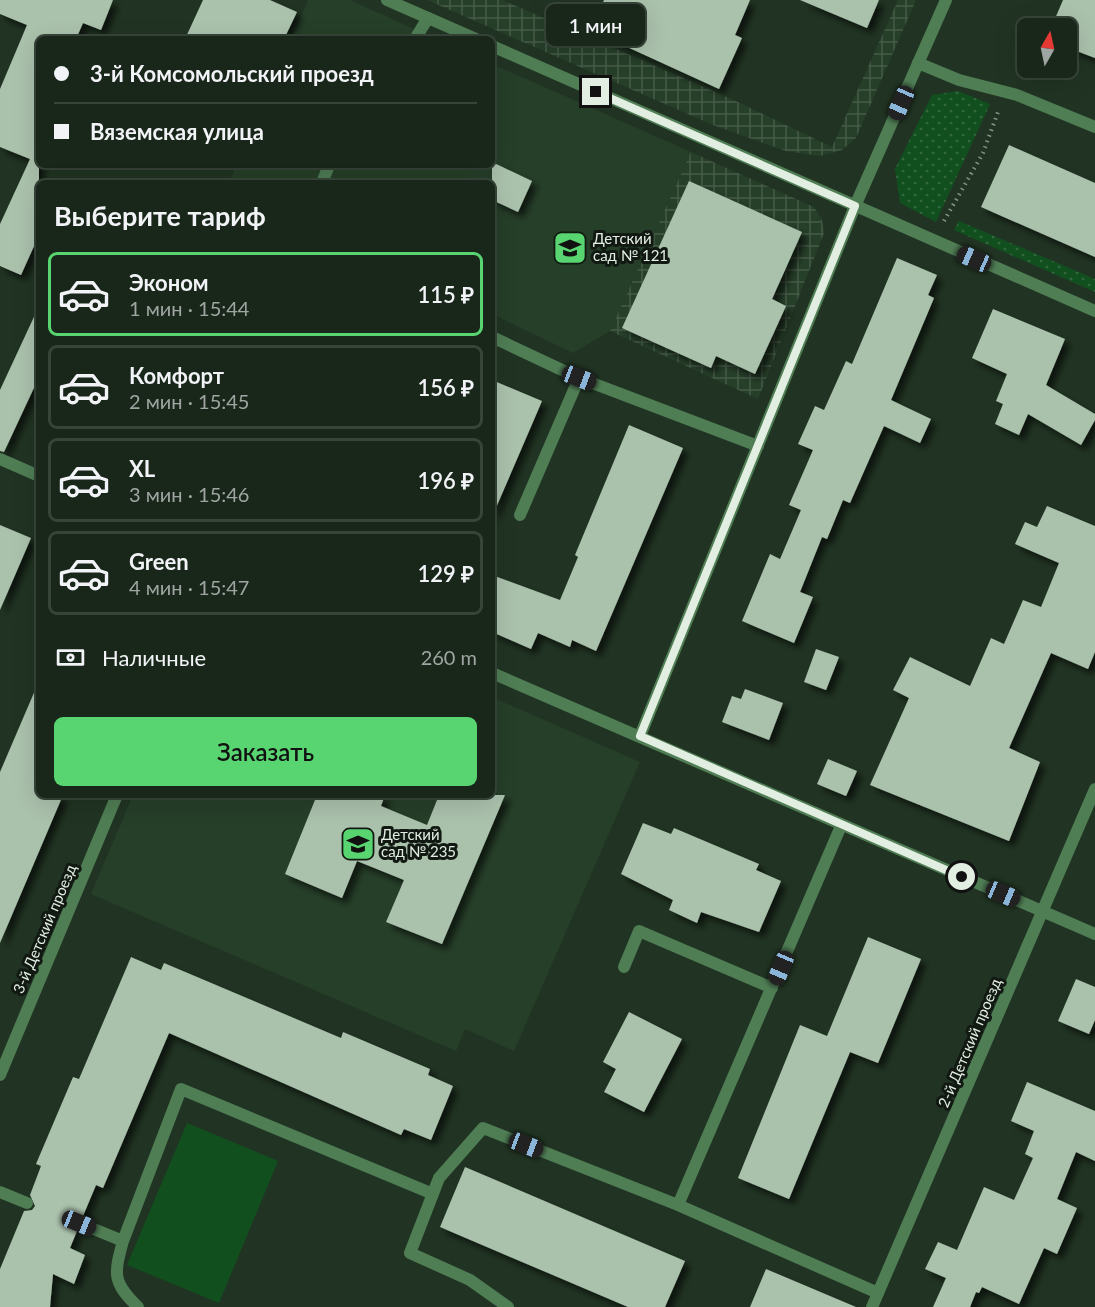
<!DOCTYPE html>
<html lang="ru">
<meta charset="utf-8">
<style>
:root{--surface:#19271a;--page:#263327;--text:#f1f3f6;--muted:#9fa5a2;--line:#374439;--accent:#58d570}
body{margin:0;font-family:Lato,sans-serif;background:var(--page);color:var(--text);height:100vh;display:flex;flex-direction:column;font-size:22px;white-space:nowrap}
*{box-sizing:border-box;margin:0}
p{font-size:20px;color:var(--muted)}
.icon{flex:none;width:33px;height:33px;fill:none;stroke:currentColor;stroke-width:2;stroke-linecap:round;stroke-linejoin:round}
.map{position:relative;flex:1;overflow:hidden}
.panel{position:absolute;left:36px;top:180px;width:459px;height:618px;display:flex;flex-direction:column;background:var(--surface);border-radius:9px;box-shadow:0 6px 24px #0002,0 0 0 2px var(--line)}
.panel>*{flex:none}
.top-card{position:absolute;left:36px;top:36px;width:459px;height:132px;border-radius:9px;box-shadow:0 6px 24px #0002,0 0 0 2px var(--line);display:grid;align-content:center;height:132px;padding:0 18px;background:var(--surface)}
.needle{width:39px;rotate:9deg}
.tools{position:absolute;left:1017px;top:18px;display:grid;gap:12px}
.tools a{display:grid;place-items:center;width:60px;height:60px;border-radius:9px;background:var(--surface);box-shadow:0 6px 24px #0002,0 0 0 2px var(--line);font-size:30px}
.end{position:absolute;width:27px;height:27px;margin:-14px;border:8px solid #e3eee3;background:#111;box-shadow:0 0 0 3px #111}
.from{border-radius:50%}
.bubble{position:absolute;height:42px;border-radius:9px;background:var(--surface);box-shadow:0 6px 24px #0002,0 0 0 2px var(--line);font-size:20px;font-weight:600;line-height:42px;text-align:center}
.car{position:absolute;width:18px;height:36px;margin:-18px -9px;border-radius:8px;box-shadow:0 0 4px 2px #0007;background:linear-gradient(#222 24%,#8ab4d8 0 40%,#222 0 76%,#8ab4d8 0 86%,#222 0)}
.top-card b{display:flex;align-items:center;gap:21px;height:57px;font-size:22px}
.top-card b+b{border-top:2px solid var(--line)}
.top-card i{width:15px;height:15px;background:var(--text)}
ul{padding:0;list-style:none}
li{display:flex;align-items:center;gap:18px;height:84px;margin:0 12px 9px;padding:0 6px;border:3px solid var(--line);border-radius:9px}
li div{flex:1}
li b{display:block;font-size:22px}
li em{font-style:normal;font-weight:600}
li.on{border-color:var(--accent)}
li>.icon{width:54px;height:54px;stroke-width:1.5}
h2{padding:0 18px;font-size:27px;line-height:72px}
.pay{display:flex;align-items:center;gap:15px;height:66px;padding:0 18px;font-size:22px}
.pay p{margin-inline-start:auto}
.button{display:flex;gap:12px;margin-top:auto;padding:12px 18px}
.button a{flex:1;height:69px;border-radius:9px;background:var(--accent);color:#111;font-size:24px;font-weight:600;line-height:69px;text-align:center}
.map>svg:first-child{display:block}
.built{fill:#263f29}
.industrial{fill:url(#industrial-grid)}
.green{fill:url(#green-dots)}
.pitch{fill:#114f1f}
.building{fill:#aac1ac;filter:url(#shadow)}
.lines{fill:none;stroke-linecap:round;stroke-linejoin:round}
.path{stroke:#849385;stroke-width:4;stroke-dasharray:1.5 4.5;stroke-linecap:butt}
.lane{stroke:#4f7d54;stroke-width:12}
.street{stroke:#4f7d54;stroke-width:12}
.route{stroke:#e3eee3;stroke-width:8}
.labels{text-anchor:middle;stroke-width:6;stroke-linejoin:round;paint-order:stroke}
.poi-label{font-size:15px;fill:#e3eee3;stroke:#111912;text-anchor:start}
.street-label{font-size:15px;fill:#e3eee3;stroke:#111912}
</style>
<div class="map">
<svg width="1095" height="1307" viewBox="0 0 1095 1307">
<defs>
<pattern id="industrial-grid" width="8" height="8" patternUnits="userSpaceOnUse" patternTransform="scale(1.5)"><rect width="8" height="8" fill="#263f29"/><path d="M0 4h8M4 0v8" fill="none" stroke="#455b48"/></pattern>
<pattern id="green-dots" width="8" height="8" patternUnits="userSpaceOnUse" patternTransform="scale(1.5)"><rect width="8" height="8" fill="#114f1f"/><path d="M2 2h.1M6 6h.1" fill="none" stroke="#34693f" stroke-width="1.8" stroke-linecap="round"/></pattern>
<filter id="shadow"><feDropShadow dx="5.5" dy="5.5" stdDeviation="3" flood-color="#0009"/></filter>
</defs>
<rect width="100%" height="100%" fill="#213423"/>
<path class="built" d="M308,0H350L436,39H291Z
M492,64L691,152L610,331L573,353L492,314V183H229L237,165H492Z
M492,697L640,762L514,1051L465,1029L456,1051L91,894L133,795H492Z"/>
<path class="industrial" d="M427,0H502L725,96L832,147L898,0H916L856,138L842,150L820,156L786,151L713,125Z
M691,152L814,207L822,220L824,233L758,399L610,331Z"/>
<path class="green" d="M958,91L990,104L936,222L900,203L895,169L932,95Z
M959,221L1095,279V292L954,230Z"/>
<path class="pitch" d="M187,1123L278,1161L219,1303L127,1265Z"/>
<path class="building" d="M0,0H113L101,30L83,23L76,39H39V235L21,275L0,266V224L30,159L0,147V89L27,25L0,14Z
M203,0H270L297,12L284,39H185Z
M604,0H750L735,35L742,38L719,89L590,30Z
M800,0H879L867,28Z
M1063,0H1095V58L1066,47V28H1051Z
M1009,145L1095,183V257L981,207Z
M492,162L532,181L518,212L492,200Z
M689,181L802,232L772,299L786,306L755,374L716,356L711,368L622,328Z
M897,258L937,275L928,295L934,298L891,400L931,419L920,443L884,426L850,503L843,500L827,539L822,537L800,592L813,597L794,643L742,621L770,554L780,559L801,510L789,505L813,450L798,444L815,406L824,410L846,361L852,364Z
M39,306V377L4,452L0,451V390Z
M993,309L1065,339L1046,385L1095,414V420L1081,445L1028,414L1019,435L995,424L1003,404L996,401L1007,374L972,358Z
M492,380L542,401L492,517Z
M629,425L683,448L596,651L572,640L570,647L538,633L531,649L492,632V575L560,600L578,557L575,555Z
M1047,506L1095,526V652L1088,669L1051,653L1009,748L1040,762L1009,841L870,785L909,698L893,690L910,657L970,686L991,638L1004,644L1023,600L1041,607L1059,563L1015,544L1025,522L1037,527Z
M0,525L31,538L0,610Z
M816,649L839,657L826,690L804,682Z
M39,681V795H63L0,943V772Z
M745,689L783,703L769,740L722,722L732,696L741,699Z
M828,759L857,771L846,796L817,784Z
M317,795H385L381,806L427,825L439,795H505L442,944L386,922L404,880L357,861L342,898L285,874Z
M643,823L671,834L674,828L759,864L756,870L781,881L759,932L701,912L697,923L669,910L673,900L621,874Z
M868,937L921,959L878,1063L850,1052L789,1199L738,1178L800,1025L827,1036Z
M131,957L161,970L164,963L341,1038L343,1032L430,1069L428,1075L453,1086L431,1140L404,1129L401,1135L169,1033L103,1188L96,1185L83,1216H74L71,1220L72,1228L77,1231L70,1248L85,1255L74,1284L53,1274L50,1307H0V1269L24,1211L32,1210L35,1206L30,1195L41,1166L36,1164L73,1077L79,1079Z
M1076,979L1095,987V1020L1089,1034L1058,1021Z
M629,1012L682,1039L644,1112L604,1092L616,1069L603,1062Z
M1027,1082L1095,1111V1161L1076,1152L1057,1199L1077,1208L1057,1254L1044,1248L1019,1304L982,1287L979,1293L976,1292L970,1307H933L946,1278L925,1269L938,1242L957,1250L984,1187L1014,1200L1033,1158L1025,1154L1034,1131L1011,1121Z
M465,1167L685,1261L665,1307H628L440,1227Z
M766,1269L856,1307H750Z"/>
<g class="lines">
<path class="path" d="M944,221L983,153L998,112"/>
<path class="lane" d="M415,39L428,18
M918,63L959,80L1017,95L1095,127
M322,183L329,165
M492,337L579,378
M520,515L579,378L758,446
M841,826L678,1205L878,1293
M624,967L639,931L772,988
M0,1192L27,1203
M79,1223L123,1241C114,1274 112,1282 138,1307
M123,1241L181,1089L433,1194
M508,1307L470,1280L410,1253L439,1178L483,1128L678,1205"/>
<path class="street" d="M387,0L476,39
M492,46L1095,311
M0,459L39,476
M492,673L1095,934
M640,736L855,206L946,0
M0,1075L117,795
M872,1307L1095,789"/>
</g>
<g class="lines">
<path class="route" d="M596,92L855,206L640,736L962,877"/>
</g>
<defs>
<g id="school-square" transform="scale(1.725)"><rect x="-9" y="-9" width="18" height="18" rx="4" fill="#58d570" stroke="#111912"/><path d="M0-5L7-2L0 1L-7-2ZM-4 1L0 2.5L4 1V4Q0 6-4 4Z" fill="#111"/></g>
</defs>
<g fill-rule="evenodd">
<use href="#school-square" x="570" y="248"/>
<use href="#school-square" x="358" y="844"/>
</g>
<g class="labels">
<g class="poi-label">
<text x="593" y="244">Детский<tspan x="593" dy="17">сад № 121</tspan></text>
<text x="381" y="840">Детский<tspan x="381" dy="17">сад № 235</tspan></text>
</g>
<g class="street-label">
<text transform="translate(45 929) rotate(-67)" y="5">3-й Детский проезд</text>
<text transform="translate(970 1043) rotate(-67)" y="5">2-й Детский проезд</text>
</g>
</g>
</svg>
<div class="tools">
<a><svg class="needle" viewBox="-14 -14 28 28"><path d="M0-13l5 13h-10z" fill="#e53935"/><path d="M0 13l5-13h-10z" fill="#9fa5a2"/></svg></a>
</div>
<i class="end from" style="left:962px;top:877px"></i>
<i class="end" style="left:596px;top:92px"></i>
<div class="bubble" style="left:546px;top:4px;width:99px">1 мин</div>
<i class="car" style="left:901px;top:103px;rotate:204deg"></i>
<i class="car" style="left:974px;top:259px;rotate:294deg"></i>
<i class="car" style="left:579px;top:378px;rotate:111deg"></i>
<i class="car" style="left:1003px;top:894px;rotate:113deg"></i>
<i class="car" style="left:781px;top:968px;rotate:203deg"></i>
<i class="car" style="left:526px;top:1145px;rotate:111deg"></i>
<i class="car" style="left:79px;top:1223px;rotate:112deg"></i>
<div class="top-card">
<b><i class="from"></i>3-й Комсомольский проезд</b>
<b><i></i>Вяземская улица</b>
</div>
<section class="panel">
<h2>Выберите тариф</h2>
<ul>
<li class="on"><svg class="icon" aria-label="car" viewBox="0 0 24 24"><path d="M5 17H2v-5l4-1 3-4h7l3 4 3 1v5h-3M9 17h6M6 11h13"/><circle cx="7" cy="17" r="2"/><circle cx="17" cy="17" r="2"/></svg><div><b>Эконом</b><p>1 мин · 15:44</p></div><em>115 ₽</em></li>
<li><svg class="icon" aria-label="car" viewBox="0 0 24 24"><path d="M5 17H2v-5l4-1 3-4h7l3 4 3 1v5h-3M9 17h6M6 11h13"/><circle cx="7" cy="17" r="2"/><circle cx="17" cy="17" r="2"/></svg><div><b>Комфорт</b><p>2 мин · 15:45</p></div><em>156 ₽</em></li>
<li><svg class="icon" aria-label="car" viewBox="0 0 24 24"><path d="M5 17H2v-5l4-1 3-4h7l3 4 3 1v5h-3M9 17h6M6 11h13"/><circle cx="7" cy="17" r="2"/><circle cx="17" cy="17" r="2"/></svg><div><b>XL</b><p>3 мин · 15:46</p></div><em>196 ₽</em></li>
<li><svg class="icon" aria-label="car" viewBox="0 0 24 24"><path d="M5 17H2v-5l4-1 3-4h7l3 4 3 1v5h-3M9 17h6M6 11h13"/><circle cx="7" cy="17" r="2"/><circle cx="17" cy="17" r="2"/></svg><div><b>Green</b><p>4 мин · 15:47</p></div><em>129 ₽</em></li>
</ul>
<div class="pay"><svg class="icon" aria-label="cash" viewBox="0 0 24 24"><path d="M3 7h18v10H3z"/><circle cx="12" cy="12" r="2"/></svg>Наличные<p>260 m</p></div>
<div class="button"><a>Заказать</a></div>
</section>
</div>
